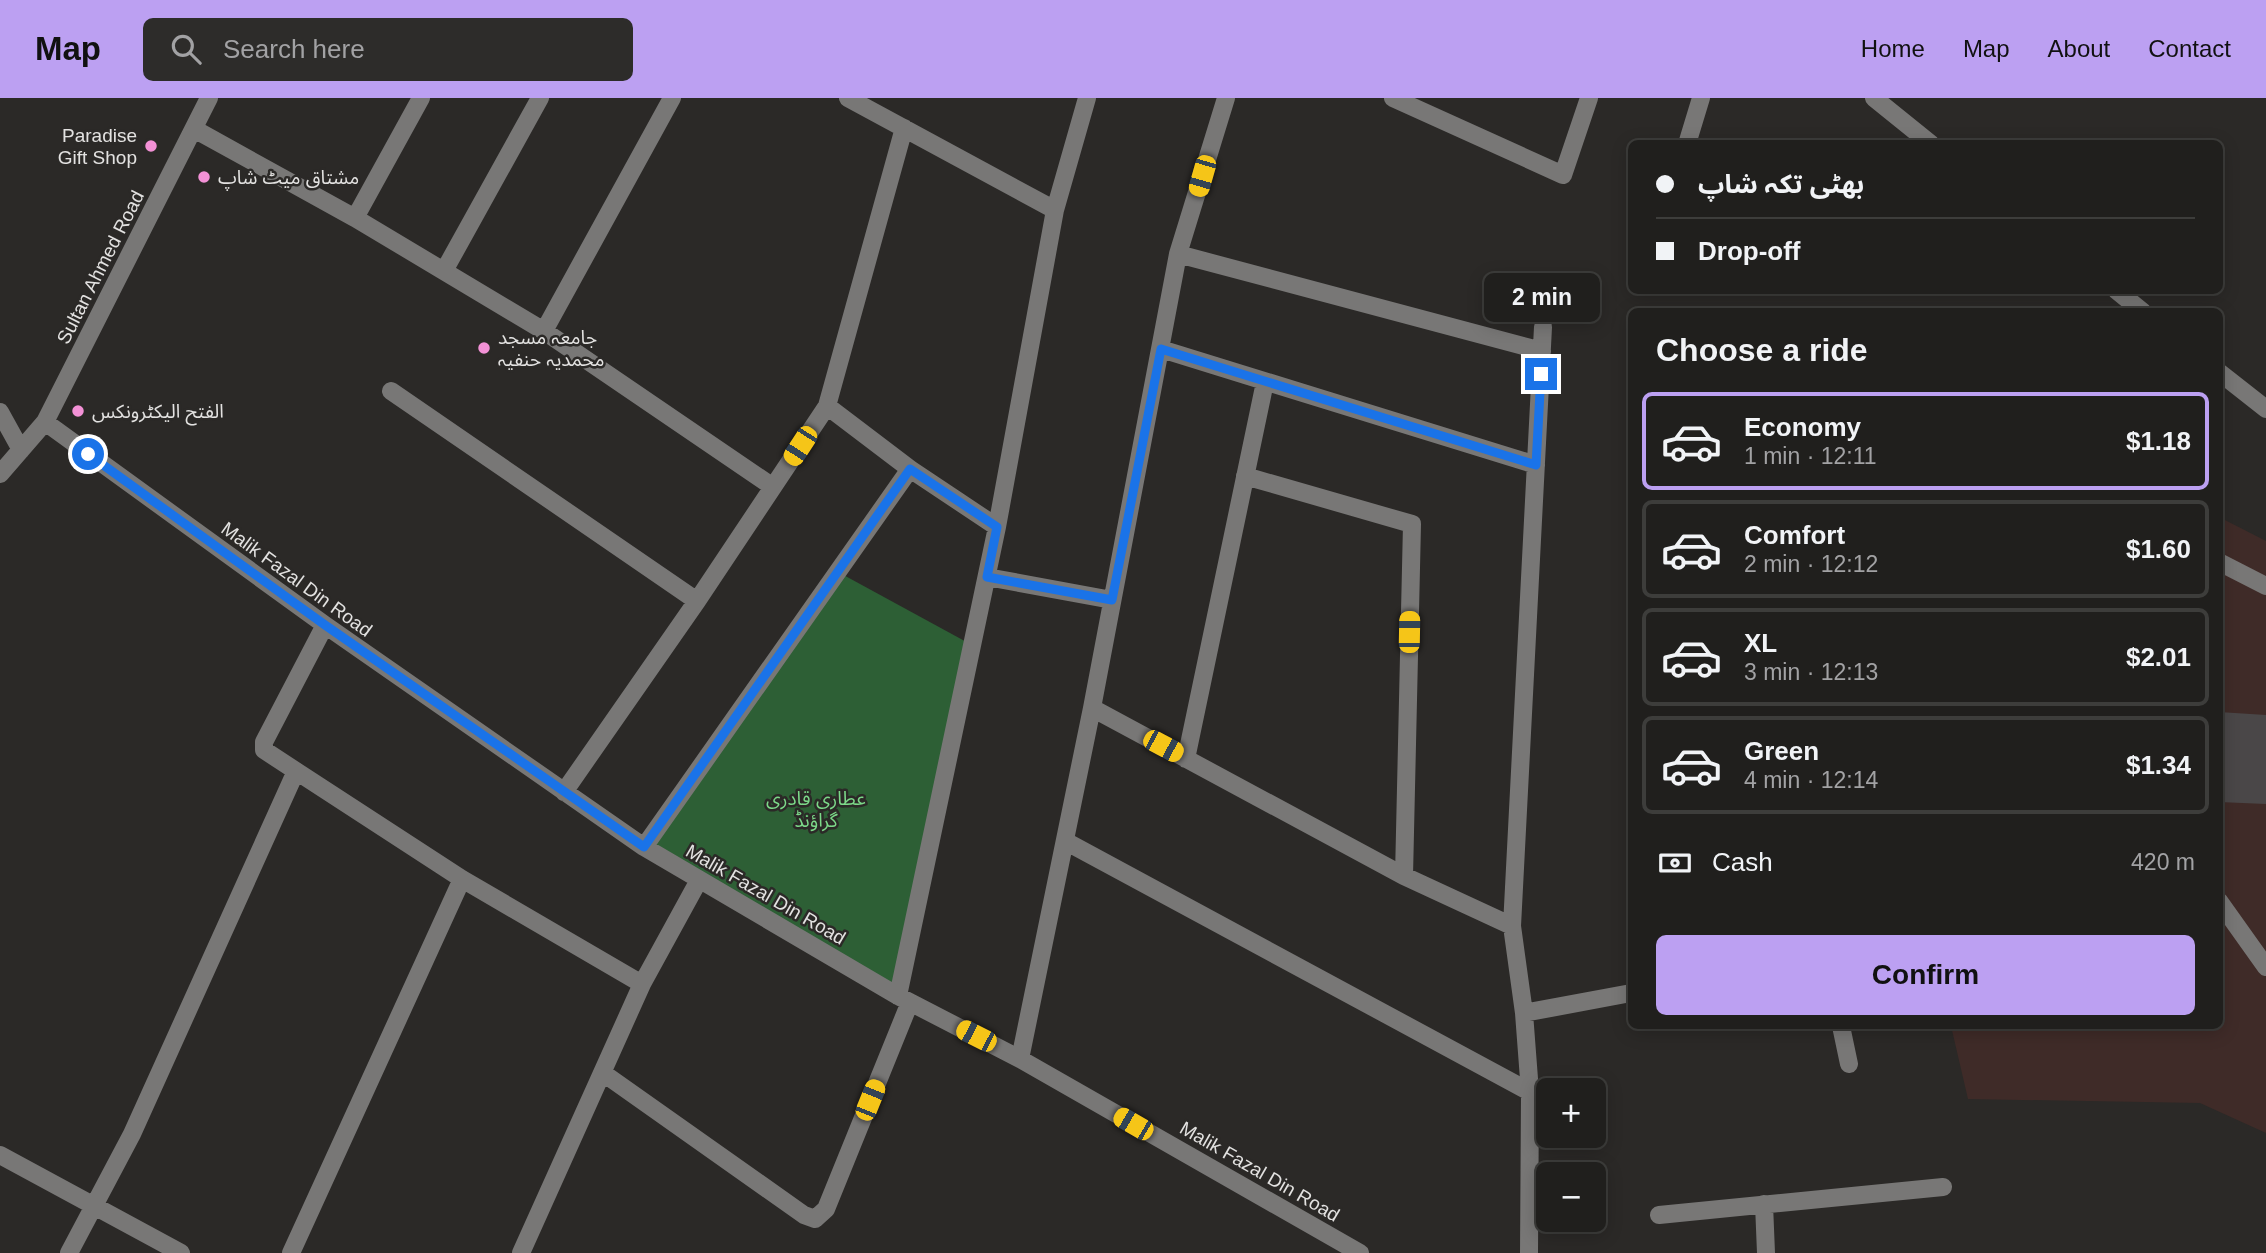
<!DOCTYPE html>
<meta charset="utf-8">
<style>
:root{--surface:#201f1d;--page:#2d2c2a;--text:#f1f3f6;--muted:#a2a2a4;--line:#3d3d3b;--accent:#bca0f2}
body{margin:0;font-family:Helvetica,"Noto Sans Arabic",sans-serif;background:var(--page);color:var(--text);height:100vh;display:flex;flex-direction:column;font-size:26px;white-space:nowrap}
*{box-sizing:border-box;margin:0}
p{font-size:23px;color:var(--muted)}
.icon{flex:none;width:38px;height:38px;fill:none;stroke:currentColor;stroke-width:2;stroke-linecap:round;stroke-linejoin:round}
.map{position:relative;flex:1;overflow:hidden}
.sheet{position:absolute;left:1628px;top:210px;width:595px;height:721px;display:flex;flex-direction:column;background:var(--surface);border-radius:10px;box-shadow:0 4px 18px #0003,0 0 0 2px var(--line)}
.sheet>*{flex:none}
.guide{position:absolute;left:1628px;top:42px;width:595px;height:154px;border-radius:10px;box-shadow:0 4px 18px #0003,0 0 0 2px var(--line);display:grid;align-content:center;height:154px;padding:0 28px;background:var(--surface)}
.buttons{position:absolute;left:1536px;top:980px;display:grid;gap:14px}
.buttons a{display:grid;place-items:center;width:70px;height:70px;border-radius:10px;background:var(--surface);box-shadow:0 4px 18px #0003,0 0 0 2px var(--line);font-size:35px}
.end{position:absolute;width:32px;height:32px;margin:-16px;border:9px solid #1a73e8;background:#fff;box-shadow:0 0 0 4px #fff}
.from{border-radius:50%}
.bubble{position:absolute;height:49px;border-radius:10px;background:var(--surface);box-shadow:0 4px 18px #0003,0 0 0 2px var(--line);font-size:23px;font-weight:700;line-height:49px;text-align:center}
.car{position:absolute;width:21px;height:42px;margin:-21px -10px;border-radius:9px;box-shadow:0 0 5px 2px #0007;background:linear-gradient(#f5c518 24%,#345 0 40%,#f5c518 0 76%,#345 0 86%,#f5c518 0)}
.guide b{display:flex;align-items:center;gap:24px;height:66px;font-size:26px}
.guide b+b{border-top:2px solid var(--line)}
.guide i{width:18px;height:18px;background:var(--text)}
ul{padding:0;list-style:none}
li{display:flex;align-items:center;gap:21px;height:98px;margin:0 14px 10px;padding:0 14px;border:4px solid var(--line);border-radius:10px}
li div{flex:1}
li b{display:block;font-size:26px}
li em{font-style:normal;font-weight:700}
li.on{border-color:var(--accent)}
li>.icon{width:63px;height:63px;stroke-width:1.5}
h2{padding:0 28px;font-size:32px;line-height:84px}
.pay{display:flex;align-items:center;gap:18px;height:77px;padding:0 28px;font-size:26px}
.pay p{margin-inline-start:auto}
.cta{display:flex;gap:14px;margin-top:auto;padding:14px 28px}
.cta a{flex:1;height:80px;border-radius:10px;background:var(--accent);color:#111;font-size:28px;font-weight:700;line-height:80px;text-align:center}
header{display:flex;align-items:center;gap:42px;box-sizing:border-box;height:98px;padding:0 35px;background:var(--accent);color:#111}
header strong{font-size:33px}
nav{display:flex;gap:38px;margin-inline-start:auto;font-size:24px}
.search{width:490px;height:63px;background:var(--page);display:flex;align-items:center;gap:18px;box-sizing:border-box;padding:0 24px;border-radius:10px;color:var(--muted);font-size:26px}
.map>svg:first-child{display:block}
.medical{fill:#3f2b28}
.green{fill:#2d5f35}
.building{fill:#4a4748}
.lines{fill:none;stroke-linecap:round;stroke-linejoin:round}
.minor{stroke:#787776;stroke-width:18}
.route{stroke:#1a73e8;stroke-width:9}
.poi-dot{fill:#f391d6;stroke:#2b2927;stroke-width:2.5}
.labels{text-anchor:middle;stroke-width:5;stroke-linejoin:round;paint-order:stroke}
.poi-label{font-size:19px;fill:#e3e2e1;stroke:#2b2927;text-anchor:start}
.street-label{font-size:19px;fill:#e3e2e1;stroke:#2b2927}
.park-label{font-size:19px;fill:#7cd989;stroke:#2b2927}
</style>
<header>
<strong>Map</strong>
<div class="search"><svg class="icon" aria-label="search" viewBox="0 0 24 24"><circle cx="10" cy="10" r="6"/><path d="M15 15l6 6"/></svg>Search here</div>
<nav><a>Home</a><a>Map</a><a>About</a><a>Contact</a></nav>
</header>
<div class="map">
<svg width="2266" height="1155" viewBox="0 0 2266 1155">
<rect width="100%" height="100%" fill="#2b2927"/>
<path class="medical" d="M2219,419L2266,443V1035L2200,1005L1968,1001L1951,928H2219Z"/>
<path class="green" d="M838,474L972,547L898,898L644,749Z"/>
<path class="building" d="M2219,614L2266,617V706L2219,704Z"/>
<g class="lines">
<path class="minor" d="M848,0L1055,112
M1393,0L1563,77L1589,0
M1874,0L1931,46
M194,31L355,120L544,233L773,389
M1687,46L1701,0
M355,120L421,0
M1178,156L1542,253
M444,173L540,0
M2116,192L2143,214
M544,233L672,0
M1161,251L1536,367
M2219,274L2266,311
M391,293L697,503
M827,308L910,371
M0,314L21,352
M45,324L325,527L644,749L898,898L1020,961L1360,1155
M0,376L45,324L209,0
M1245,378L1412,426L1404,778
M2219,464L2266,488
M987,479L1112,502
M1092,610L1404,778L1512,828
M1186,661L1265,284
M296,673L264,652V644L325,527
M564,694L697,503L827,308L904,30
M1065,743L1530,994
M644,749L910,371L997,429L1055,112L1087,0
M2219,803L2266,869
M898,898L997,429
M1524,915L1631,895
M1841,928L1849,966
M1020,961L1092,610L1178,156L1226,0
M603,975L804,1117L815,1121L826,1111L910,904
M0,1057L181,1155
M1764,1106L1766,1155
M1659,1117L1943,1089
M69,1155L132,1036L296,673L462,781L642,886
M291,1155L462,781
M521,1155L642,886L699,782
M1529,1155L1530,994L1524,915L1512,828L1543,229"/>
</g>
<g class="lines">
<path class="route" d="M88,356L325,527L644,749L910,371L997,429L987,479L1112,502L1161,251L1536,367L1541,276"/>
</g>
<g class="poi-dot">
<circle cx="151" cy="48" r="7"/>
<circle cx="204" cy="79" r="7"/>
<circle cx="484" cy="250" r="7"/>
<circle cx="78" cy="313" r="7"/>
</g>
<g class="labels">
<g class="poi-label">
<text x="137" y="44" text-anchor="end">Paradise<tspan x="137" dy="22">Gift Shop</tspan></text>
<text x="218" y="86">مشتاق میٹ شاپ</text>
<text x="498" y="246">جامعہ مسجد<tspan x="498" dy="22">محمدیہ حنفیہ</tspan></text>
<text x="92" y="320">الفتح الیکٹرونکس</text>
</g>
<g class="street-label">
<text transform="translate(100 169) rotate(-63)" y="7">Sultan Ahmed Road</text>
<text transform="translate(297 481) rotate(36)" y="7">Malik Fazal Din Road</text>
<text transform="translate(766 796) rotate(30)" y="7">Malik Fazal Din Road</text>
<text transform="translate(1260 1073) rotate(30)" y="7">Malik Fazal Din Road</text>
</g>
<g class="park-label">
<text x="816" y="707">عطاری قادری<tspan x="816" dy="22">گراؤنڈ</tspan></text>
</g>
</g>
</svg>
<div class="buttons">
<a>+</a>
<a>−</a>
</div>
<i class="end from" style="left:88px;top:356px"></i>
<i class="end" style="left:1541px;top:276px"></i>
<div class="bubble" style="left:1484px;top:175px;width:116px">2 min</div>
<i class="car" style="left:1202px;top:78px;rotate:196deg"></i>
<i class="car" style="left:800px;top:348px;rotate:213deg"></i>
<i class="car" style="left:1409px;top:534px;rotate:1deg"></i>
<i class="car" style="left:1163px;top:648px;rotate:118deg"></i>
<i class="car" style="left:976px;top:938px;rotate:297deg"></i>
<i class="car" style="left:870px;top:1002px;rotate:22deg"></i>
<i class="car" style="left:1133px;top:1026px;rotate:300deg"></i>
<div class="guide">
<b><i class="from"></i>بھٹی تکہ شاپ</b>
<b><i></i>Drop-off</b>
</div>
<section class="sheet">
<h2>Choose a ride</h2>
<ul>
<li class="on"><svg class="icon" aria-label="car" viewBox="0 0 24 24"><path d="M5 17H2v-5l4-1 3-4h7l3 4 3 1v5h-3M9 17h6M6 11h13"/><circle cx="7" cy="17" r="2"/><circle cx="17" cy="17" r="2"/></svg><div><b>Economy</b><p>1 min · 12:11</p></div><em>$1.18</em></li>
<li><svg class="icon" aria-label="car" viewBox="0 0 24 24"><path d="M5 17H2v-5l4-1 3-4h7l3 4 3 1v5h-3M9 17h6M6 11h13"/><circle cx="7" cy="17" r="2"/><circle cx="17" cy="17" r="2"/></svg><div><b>Comfort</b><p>2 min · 12:12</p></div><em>$1.60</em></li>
<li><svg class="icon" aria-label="car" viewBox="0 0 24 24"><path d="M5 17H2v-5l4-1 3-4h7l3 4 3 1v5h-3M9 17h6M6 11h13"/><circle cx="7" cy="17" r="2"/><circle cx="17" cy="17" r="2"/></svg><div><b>XL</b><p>3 min · 12:13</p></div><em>$2.01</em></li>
<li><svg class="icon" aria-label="car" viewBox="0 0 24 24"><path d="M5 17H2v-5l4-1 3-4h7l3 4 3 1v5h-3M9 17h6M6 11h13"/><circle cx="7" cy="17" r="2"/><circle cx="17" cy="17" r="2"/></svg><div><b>Green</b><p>4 min · 12:14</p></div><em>$1.34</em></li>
</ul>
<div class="pay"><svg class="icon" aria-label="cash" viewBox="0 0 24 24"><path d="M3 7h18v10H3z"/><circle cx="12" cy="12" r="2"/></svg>Cash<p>420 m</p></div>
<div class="cta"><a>Confirm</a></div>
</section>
</div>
